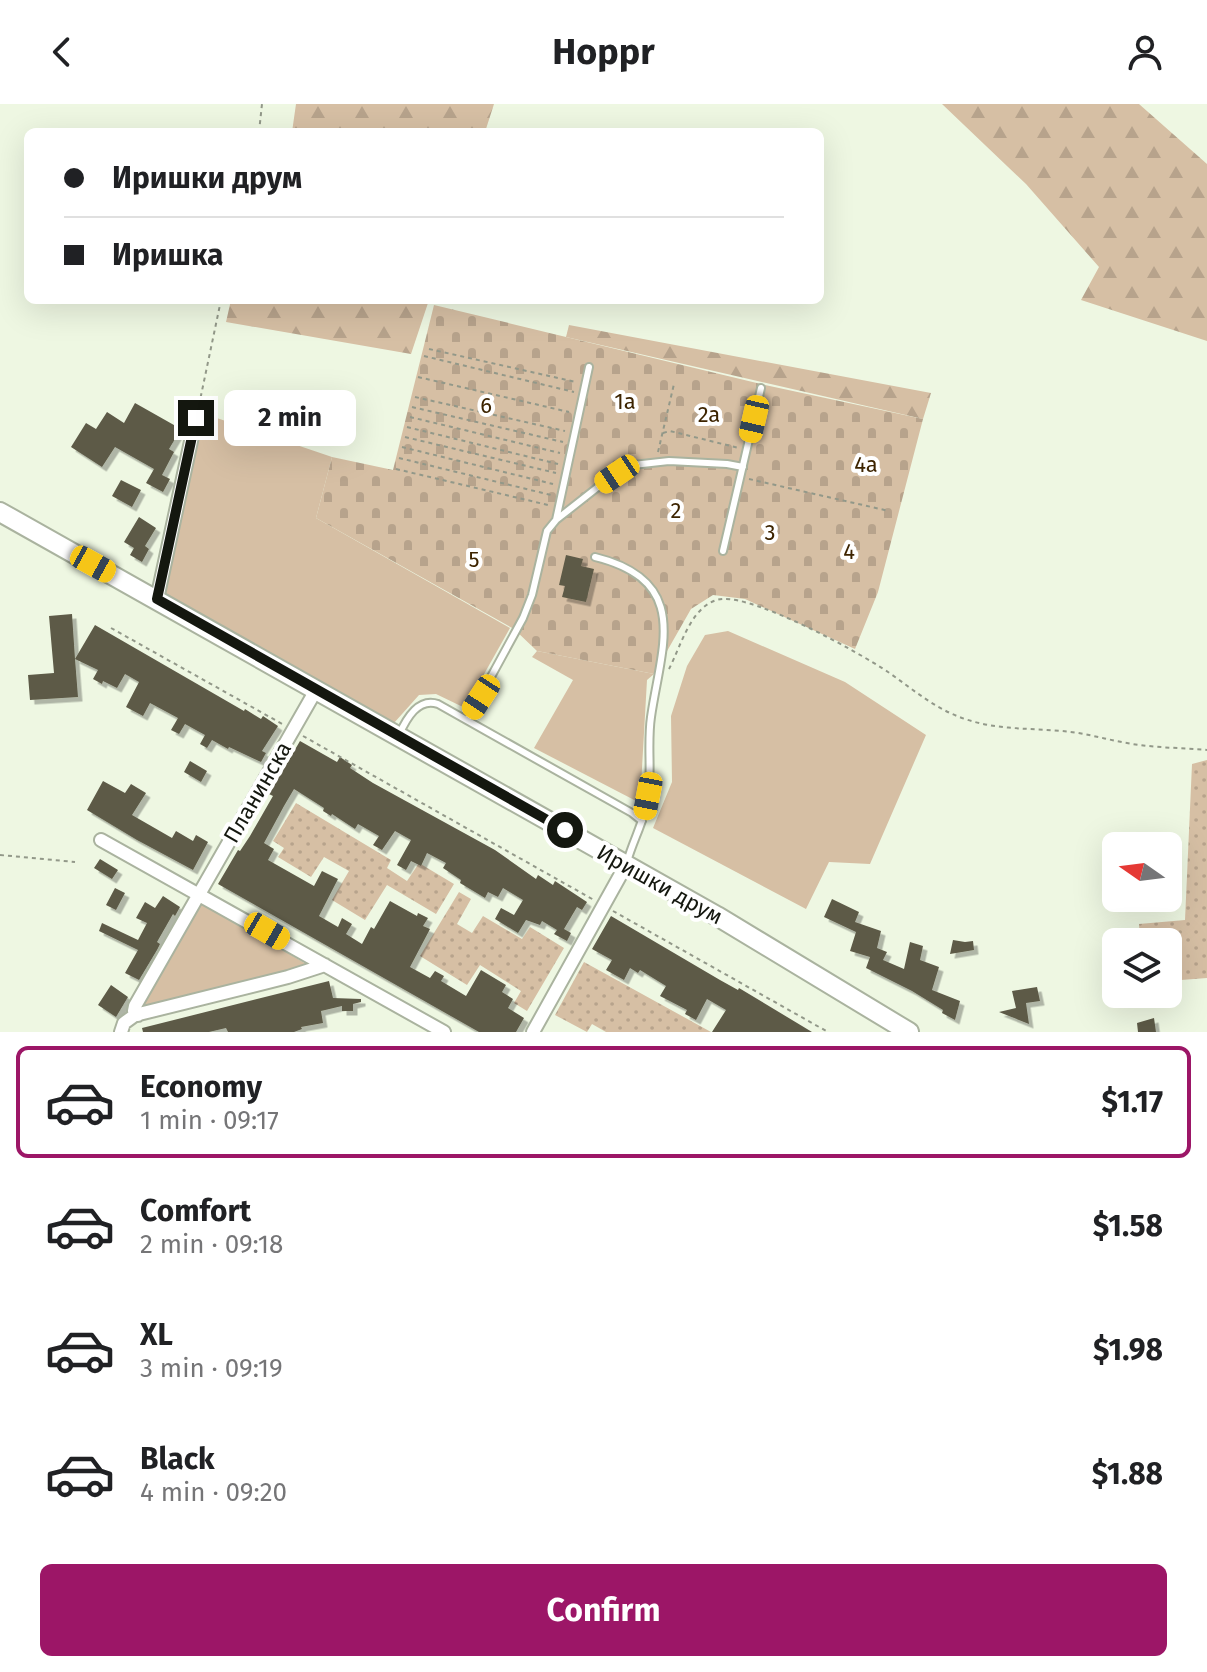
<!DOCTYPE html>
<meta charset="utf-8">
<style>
:root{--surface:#fff;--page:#f6f6f6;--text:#202124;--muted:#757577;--line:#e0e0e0;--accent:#9c1667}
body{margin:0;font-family:"Fira Sans",sans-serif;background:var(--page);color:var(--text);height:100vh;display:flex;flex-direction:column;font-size:30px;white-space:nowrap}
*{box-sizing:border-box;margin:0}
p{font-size:26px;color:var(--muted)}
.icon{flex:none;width:44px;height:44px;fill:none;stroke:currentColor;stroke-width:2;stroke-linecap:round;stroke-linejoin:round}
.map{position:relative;height:928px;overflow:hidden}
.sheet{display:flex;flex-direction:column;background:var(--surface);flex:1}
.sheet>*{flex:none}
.hud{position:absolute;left:24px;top:24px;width:800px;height:176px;border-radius:12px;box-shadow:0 8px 32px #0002;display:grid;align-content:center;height:176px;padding:0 40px;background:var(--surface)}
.needle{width:52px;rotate:284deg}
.controls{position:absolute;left:1102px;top:728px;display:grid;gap:16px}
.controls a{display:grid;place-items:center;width:80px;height:80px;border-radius:12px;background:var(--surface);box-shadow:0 8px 32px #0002;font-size:40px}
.end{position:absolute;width:36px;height:36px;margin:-18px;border:10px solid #14170f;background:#fff;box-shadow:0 0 0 4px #fff}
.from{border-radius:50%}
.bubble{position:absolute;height:56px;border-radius:12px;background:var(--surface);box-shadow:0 8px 32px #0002;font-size:26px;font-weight:700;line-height:56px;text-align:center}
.car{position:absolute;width:24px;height:48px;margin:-24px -12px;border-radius:10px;box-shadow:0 0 6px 2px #0007;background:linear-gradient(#f5c518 24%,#345 0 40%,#f5c518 0 76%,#345 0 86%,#f5c518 0)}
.hud b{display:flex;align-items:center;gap:28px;height:76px;font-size:30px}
.hud b+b{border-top:2px solid var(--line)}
.hud i{width:20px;height:20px;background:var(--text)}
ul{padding:14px 0 0;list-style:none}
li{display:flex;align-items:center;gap:24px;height:112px;margin:0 16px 12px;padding:0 24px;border:4px solid transparent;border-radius:12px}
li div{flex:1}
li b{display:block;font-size:30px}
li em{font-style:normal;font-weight:700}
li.active{border-color:var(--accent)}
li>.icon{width:72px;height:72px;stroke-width:1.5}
.cta{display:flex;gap:16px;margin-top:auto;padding:16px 40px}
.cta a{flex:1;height:92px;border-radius:12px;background:var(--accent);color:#fff;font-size:32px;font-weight:700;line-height:92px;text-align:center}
header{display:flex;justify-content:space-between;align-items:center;height:104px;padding:0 40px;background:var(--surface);font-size:36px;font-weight:700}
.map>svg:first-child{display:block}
.green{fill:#d6bfa4}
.forest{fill:url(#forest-firs)}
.cemetery{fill:url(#cemetery-stones)}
.garden{fill:url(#garden-dots)}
.building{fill:#5d5a47;filter:url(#shadow)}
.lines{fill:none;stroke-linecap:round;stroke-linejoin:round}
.lane-casing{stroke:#aab39f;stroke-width:10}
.street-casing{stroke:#aab39f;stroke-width:16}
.secondary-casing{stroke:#aab39f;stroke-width:22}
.path{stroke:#929889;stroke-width:2;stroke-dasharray:4 4;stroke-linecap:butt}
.lane{stroke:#fff;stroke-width:6}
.street{stroke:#fff;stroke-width:12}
.secondary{stroke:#fff;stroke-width:18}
.route{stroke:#14170f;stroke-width:10}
.labels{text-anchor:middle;stroke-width:8;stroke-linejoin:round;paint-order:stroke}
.park-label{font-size:22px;fill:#3d2400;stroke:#fff}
.street-label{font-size:22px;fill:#14170f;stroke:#fff}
</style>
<header><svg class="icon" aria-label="back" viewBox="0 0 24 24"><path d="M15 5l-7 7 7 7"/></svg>Hoppr<svg class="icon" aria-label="person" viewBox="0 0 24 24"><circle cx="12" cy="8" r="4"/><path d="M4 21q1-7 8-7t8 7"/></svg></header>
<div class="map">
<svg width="1207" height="928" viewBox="0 0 1207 928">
<defs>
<pattern id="forest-firs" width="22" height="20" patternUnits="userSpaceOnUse" patternTransform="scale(2)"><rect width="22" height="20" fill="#d6bfa4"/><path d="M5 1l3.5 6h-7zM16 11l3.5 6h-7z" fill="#b7a38c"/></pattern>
<pattern id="cemetery-stones" width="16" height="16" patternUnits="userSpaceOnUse" patternTransform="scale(2)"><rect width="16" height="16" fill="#d6bfa4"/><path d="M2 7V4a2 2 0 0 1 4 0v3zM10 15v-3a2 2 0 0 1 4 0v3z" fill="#b7a38c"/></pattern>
<pattern id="garden-dots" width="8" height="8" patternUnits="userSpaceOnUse" patternTransform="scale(2)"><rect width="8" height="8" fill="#d6bfa4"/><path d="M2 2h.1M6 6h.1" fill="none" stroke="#b7a38c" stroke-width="1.8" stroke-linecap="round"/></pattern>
<filter id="shadow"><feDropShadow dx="4.5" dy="4.5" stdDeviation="0" flood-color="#0004"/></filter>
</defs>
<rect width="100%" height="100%" fill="#eef7e2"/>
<path class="green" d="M202,309L332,353L316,414L510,524L465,604L436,590L419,591L394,619L163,490Z
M728,527L845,578L926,631L870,760L829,758L806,805L653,724L672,678L671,612L687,562L705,531Z
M537,547L654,570L647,576L640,699L534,644L573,576L532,553Z
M199,797L308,861L142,903L140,899Z"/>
<path class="forest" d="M296,0H494L485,28H292Z
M942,0H1139L1207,60V237L1081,196L1099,163L1026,80Z
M231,196H429L411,250L226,218Z
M569,221L931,289L923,315L566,233Z"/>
<path class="cemetery" d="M434,201L765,281L923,315L878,488L855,545L745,495L713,491L691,505L654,570L537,547L514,525L316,414L332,353L393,366Z"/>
<path class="garden" d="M1207,656V874L1168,877V838H1140L1139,820L1185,816L1192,660Z
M296,699L391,756L387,764L407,777L419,759L454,780L436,810L387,781L365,816L332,796L349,767L324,753L311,773L278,753L284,744L273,737Z
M459,788L471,795L457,820L472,829L483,812L522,835L530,823L564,844L527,907L514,899L521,887L480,861L467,881L420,852Z
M584,858L711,928H606L592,920L587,928L555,911Z"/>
<path class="building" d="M135,299L181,325L169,345L174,348L162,371L170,375L163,388L146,379L154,365L115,343L102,363L71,343L86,319L96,325L107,308L124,319Z
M121,376L141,386L132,403L112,392Z
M139,413L156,424L145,442L149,445L142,458L130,451L134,444L124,438Z
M566,451L583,455L581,462L594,465L586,498L562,493L565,482L559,481Z
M72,510L75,555L95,521L244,607L245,605L261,615L263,612L278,622L262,647L266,649L261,658L229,643L228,645L212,636L207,644L200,640L205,631L185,620L179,630L171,626L178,614L150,599L143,612L126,603L139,578L125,570L117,584L103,577L102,580L93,575L98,566L75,555L78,593L30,596L28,571L54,569L49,512Z
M300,637L337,658L340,653L352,661L350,664L373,679L495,746L536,775L538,771L553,781L555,777L587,798L582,806L577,803L564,825L571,829L567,837L554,830L557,826L542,817L540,821L526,816L518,829L495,815L501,804L514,811L523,796L503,784L498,793L488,788L485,794L460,779L461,776L443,764L446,759L427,749L421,762L411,757L406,766L397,761L411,736L395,727L382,746L373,741L379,732L358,720L355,725L332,710L331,712L323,707L324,704L294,685L284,702L264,739L274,745L268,756L314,782L322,767L338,775L319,812L338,823L342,814L352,820L346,830L362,840L371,823L374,825L390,797L417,812L418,809L428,814L423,822L430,825L410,863L430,874L435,867L444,872L441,877L466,892L481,866L506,881L502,888L513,895L508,904L524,914L516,928H479L218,780L238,746L240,747L250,732L273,692L269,690Z
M190,657L207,667L201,678L184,668Z
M103,677L125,689L131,680L146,689L132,711L172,734L176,727L193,737L196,731L208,738L193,766L137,736L87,706Z
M100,755L118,766L112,775L94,764Z
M115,784L125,789L116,806L106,801Z
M163,792L180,803L175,812L173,810L157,838L160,840L157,846L139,876L125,869L138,846L99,827L102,819L138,836L147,819L136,814L145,798L155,804Z
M832,795L859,808L855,818L881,827L877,844L887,848L883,856L904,865L910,838L923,842L920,856L939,863L932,886L960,897L955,916L942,909L943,906L912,887L866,864L870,853L850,847L856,828L824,813Z
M611,812L720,876L738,886L739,884L812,928H712L726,906L707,895L696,916L685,910L687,906L660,892L666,882L640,866L638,869L630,864L624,876L606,866L612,856L592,845Z
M953,836L965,838L973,837L974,846L950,850Z
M329,877L333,894L361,895V898L353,900V907H342V902L321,907L323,919L301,923L302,925L294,928H228L226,924L209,928H143L142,924Z
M111,881L128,893L116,913L98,901Z
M1037,883L1040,897L1026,899L1029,920L999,908L1016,904L1012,887Z
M1154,914L1156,928H1138L1137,919Z"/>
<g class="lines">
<g class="lane-casing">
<path id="lane" d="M556,416L589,263
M723,447L761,284
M595,453C692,477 661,543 651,613C647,640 652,667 648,693C645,716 633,736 627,758
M468,615L523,514L532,491L547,427L556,416L603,379L633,361L669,357L727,360L743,363
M399,631C406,615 418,593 438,600L632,709L642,717"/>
</g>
<g class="street-casing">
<path id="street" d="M157,495L196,314
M101,736L444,928
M138,911L134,907L135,902L316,586
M121,928L124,919L135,911L288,873L325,861
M533,928L626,761"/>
</g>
<g class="secondary-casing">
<path id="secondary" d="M0,408L717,812L909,928"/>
</g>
<path class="path" d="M259,28L262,0
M429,245L576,278
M424,252L574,288
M418,273L569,308
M415,293L565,327
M199,301L221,196
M412,303L563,338
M410,313L560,349
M407,323L558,360
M663,329L670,327L739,344
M405,333L556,369
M402,343L553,380
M658,348L674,280
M399,354L551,391
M396,365L548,401
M749,375L889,407
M111,524L284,621
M669,565C681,542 692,498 722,495C756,492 857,547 888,568C914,586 935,605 965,615C997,626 1029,624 1062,627C1088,629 1114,638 1140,641C1162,644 1185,644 1207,646
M303,632L594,796
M0,751L75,758
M613,807L828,928"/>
<use href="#lane" class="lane"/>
<use href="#street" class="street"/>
<use href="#secondary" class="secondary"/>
</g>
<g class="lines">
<path class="route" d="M196,314L157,495L565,726"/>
</g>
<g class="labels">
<g class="park-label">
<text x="625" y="305">1a</text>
<text x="486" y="309">6</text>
<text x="709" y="318">2a</text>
<text x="866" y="368">4a</text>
<text x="676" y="414">2</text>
<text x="770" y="436">3</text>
<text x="849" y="455">4</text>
<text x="474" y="463">5</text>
</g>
<g class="street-label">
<text transform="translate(257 688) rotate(-60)" y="8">Планинска</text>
<text transform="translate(660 780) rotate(29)" y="8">Иришки друм</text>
</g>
</g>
</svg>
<div class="controls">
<a><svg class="needle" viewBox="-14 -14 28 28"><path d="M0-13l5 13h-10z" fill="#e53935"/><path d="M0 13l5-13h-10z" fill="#757577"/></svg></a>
<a><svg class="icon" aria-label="layers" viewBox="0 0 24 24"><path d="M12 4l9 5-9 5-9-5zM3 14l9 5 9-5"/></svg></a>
</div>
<i class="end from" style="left:565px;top:726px"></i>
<i class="end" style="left:196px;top:314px"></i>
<div class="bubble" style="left:224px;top:286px;width:132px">2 min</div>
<i class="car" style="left:754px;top:315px;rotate:193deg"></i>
<i class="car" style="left:617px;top:370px;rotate:236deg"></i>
<i class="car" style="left:93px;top:460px;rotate:119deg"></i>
<i class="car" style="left:481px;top:593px;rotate:213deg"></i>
<i class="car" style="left:648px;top:692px;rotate:191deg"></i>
<i class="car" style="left:267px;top:827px;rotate:120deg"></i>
<div class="hud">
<b><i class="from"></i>Иришки друм</b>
<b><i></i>Иришка</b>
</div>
</div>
<section class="sheet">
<ul>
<li class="active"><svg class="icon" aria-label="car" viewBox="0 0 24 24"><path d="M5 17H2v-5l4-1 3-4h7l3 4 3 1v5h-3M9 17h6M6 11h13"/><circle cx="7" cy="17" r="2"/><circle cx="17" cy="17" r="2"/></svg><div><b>Economy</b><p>1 min · 09:17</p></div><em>$1.17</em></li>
<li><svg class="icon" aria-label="car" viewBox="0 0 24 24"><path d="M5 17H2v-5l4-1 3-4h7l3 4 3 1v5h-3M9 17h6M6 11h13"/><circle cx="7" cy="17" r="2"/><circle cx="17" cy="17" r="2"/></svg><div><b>Comfort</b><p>2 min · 09:18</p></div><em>$1.58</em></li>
<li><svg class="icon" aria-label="car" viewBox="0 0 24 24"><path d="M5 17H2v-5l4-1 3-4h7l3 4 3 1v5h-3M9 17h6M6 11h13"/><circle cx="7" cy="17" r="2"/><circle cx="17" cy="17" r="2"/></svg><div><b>XL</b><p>3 min · 09:19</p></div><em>$1.98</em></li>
<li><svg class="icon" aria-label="car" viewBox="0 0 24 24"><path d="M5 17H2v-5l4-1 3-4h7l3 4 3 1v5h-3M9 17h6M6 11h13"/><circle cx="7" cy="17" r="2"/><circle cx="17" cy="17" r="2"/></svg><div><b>Black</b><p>4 min · 09:20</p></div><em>$1.88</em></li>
</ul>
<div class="cta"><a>Confirm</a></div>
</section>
